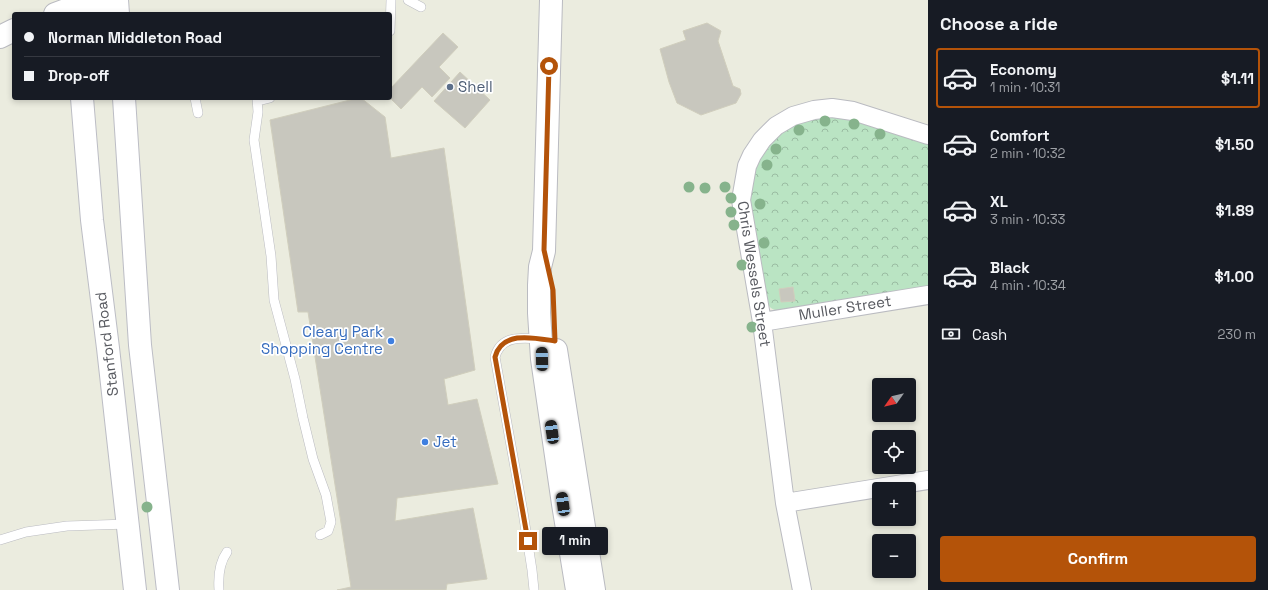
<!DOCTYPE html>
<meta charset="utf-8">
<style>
:root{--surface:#171b24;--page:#20242c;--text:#f1f3f6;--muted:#9ea1a6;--line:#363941;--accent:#b45309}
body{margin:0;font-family:"Space Grotesk",sans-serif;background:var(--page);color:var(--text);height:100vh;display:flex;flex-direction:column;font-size:15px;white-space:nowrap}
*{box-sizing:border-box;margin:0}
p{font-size:13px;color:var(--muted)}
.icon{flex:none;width:22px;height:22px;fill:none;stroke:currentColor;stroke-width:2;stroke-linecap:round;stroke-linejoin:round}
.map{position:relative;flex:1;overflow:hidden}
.details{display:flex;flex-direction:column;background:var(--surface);width:340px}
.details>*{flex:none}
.guide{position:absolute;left:12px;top:12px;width:380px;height:88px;border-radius:4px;box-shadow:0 2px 6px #0003;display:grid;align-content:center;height:88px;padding:0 12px;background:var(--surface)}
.needle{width:26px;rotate:236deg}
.fabs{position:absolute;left:872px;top:378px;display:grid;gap:8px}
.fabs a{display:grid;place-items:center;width:44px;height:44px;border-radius:4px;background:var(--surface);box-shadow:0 2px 6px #0003;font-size:20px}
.end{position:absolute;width:18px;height:18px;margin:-9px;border:5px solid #b45309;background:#fff;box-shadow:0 0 0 2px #fff}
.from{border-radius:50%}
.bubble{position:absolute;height:28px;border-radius:4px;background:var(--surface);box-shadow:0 2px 6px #0003;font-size:13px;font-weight:700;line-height:28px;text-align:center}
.car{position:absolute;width:12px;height:24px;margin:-12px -6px;border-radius:5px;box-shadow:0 0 3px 1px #0007;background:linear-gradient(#222 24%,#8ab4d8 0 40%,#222 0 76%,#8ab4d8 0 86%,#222 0)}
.guide b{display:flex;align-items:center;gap:14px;height:38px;font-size:15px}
.guide b+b{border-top:1px solid var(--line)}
.guide i{width:10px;height:10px;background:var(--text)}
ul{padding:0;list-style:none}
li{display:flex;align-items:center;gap:12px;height:60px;margin:0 8px 6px;padding:0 4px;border:2px solid transparent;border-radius:4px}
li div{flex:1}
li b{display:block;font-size:15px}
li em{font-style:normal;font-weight:700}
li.on{border-color:var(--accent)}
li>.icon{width:36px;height:36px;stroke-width:1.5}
h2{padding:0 12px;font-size:18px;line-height:48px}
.pay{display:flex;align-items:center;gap:10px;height:44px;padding:0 12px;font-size:15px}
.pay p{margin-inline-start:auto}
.primary-button{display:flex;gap:8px;margin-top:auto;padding:8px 12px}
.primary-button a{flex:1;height:46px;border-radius:4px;background:var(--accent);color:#fff;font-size:16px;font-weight:700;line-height:46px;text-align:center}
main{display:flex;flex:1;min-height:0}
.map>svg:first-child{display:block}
.park{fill:url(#park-crowns)}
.building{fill:#c8c7be;stroke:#d0cebd}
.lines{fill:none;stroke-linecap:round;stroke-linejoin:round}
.service-casing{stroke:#babbc1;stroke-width:10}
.minor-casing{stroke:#babbc1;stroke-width:20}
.tertiary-casing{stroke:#babbc1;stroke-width:24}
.secondary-casing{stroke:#bcbdc5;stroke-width:24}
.service{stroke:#fff;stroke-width:9}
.minor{stroke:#fff;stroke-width:18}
.tertiary{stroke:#fff;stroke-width:22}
.secondary{stroke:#fff;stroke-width:22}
.tree{fill:#86b38c}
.route{stroke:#b45309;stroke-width:5}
.service-dot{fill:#5c6f8a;stroke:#fff;stroke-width:1.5}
.shop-dot{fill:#3f7fe0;stroke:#fff;stroke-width:1.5}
.labels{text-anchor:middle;stroke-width:3.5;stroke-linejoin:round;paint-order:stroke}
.service-label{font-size:15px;fill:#4e5e75;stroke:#fff;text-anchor:start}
.street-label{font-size:15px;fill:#585a60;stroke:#fff}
.shop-label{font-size:15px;fill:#366cbe;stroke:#fff;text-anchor:end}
</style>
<main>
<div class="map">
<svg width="928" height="590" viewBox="0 0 928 590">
<defs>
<pattern id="park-crowns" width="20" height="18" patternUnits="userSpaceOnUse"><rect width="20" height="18" fill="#bae4c3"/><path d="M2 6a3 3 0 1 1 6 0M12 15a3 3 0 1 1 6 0" fill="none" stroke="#9abca2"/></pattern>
</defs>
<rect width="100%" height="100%" fill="#ebecdf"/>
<path class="park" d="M821,117H845L928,143V287L783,310C773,311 770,309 765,300L748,208L757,162L767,146L787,128L798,121Z"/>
<path class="building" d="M707,23L721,31L718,41L733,86L740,89L741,94L736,103L701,115L677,103L669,82L660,49L686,40L683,31Z
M443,33L458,47L439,67L450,78L432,97L422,87L401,109L390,98V89Z
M460,72L490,100L465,128L434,101Z
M358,98H361L385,117L391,158L444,148L475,370L444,379L448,405L477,399L498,484L397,498L395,521L473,508L487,579L447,584L446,590H337L351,587L308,312H298L270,120Z
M793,287L795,301L781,302L779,289Z"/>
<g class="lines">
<g class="service-casing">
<path id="service" d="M408,0L421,7
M390,31L391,0
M195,98L198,113
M257,98L258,112L254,140L271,256L274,300L295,379L303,418L313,459L326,495L331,522L328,531L320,535
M258,101L270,98
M0,540L26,532L67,526L128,524
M219,590C218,576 219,563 227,552
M534,590L532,570L523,512L495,357C501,334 524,338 542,339"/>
</g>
<g class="minor-casing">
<path id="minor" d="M762,322L928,295
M785,503L928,480
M802,590L785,503L762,322L741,200L747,166L752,155L762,140L776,126L793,116L814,110L832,108L853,111L928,135"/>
</g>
<g class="tertiary-casing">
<path id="tertiary" d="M551,0L544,251L540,267L539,285V313L542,359L563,504L577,590
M55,14L74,7L116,0
M0,37L14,30
M556,350L594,590"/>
</g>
<g class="secondary-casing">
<path id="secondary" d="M73,0L75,14
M117,0L118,14
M82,98L92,220L108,348L135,590
M124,98L140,345L168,590"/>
</g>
<use href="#service" class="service"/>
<use href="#minor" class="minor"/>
<use href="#tertiary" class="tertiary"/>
<use href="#secondary" class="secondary"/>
</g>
<g class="tree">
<circle cx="825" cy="121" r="5.5"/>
<circle cx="854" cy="124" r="5.5"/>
<circle cx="799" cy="130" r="5.5"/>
<circle cx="880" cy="134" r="5.5"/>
<circle cx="776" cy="149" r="5.5"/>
<circle cx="767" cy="165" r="5.5"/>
<circle cx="689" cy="187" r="5.5"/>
<circle cx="725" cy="187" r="5.5"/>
<circle cx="705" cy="188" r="5.5"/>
<circle cx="731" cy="198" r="5.5"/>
<circle cx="760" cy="204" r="5.5"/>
<circle cx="731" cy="212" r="5.5"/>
<circle cx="734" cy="225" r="5.5"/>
<circle cx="764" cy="243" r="5.5"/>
<circle cx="742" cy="265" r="5.5"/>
<circle cx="752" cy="327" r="5.5"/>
<circle cx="147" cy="507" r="5.5"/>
</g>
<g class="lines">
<path class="route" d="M528,541L495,357C502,330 535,338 555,341L553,290L544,250L549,66"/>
</g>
<circle class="service-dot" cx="450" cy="87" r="4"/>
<g class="shop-dot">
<circle cx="391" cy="341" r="4"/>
<circle cx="425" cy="442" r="4"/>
</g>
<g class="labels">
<g class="service-label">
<text x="458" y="92">Shell</text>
</g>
<g class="street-label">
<text transform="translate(754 274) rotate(81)" y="5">Chris Wessels Street</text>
<text transform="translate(845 308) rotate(-9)" y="5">Muller Street</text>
<text transform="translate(107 344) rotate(-97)" y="5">Stanford Road</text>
</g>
<g class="shop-label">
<text x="383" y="337">Cleary Park<tspan x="383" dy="17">Shopping Centre</tspan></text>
<text x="433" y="447" text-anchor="start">Jet</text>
</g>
</g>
</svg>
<div class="fabs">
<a><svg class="needle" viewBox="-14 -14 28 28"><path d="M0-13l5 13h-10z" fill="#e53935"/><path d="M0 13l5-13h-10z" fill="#9ea1a6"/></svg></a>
<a><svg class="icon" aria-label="locate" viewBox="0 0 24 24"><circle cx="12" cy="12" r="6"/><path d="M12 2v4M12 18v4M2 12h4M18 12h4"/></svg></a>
<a>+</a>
<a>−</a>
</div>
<i class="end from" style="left:549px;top:66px"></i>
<i class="end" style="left:528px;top:541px"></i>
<div class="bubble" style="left:542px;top:527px;width:66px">1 min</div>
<i class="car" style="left:542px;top:359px;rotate:359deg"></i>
<i class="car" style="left:552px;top:432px;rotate:352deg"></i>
<i class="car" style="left:563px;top:504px;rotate:352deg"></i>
<div class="guide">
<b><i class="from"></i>Norman Middleton Road</b>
<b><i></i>Drop-off</b>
</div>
</div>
<section class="details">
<h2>Choose a ride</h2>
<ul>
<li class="on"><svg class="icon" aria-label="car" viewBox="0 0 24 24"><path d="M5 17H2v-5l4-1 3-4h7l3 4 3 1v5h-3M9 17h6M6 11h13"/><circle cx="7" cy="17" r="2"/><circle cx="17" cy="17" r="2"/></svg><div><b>Economy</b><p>1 min · 10:31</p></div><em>$1.11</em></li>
<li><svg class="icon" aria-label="car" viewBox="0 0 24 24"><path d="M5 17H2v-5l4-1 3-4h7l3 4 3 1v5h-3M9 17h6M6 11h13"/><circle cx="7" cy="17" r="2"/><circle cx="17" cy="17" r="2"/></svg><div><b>Comfort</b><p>2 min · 10:32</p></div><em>$1.50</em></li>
<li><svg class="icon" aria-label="car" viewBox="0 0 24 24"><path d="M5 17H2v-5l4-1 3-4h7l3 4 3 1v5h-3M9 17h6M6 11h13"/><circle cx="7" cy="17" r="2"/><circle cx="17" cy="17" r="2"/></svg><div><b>XL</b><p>3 min · 10:33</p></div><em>$1.89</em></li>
<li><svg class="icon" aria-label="car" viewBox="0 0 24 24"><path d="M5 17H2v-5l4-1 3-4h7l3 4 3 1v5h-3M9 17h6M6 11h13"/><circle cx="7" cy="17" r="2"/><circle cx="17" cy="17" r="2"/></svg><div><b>Black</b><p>4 min · 10:34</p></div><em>$1.00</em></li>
</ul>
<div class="pay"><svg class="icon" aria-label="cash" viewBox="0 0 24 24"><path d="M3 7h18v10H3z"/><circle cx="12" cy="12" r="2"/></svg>Cash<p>230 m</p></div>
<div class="primary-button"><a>Confirm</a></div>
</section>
</main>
